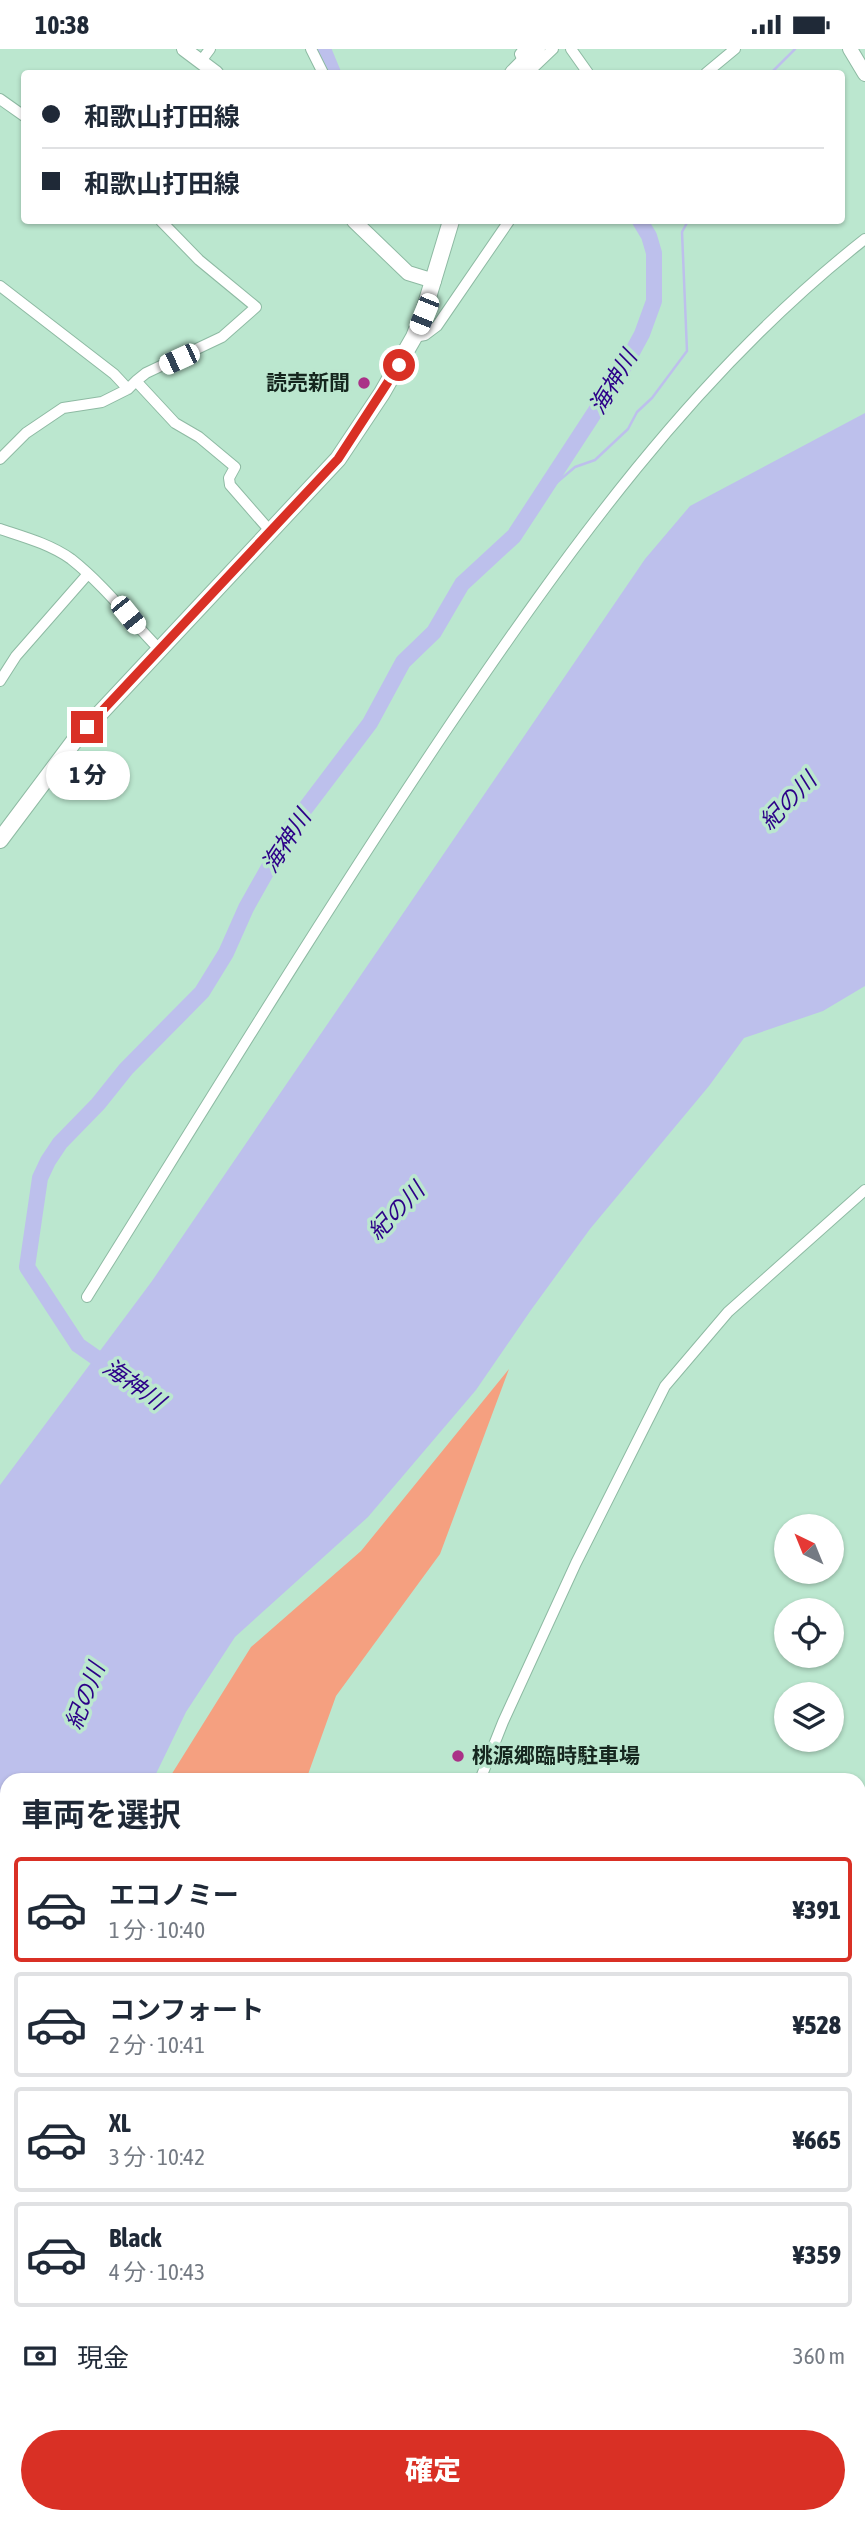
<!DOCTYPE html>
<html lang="ja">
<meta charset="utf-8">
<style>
:root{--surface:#fff;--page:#f2f2f3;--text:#1f2937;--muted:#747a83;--line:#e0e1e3;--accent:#d93025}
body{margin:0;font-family:"Asap Condensed","Noto Sans JP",sans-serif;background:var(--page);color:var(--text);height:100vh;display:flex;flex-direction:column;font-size:26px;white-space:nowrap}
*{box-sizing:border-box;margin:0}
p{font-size:23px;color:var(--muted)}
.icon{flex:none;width:38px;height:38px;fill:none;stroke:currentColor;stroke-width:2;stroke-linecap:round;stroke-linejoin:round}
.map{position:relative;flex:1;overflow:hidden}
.panel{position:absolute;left:0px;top:1724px;width:866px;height:751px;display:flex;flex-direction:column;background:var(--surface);border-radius:21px 21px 0 0;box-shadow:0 2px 5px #0004}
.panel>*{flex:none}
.guide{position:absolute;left:21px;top:21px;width:824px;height:154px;border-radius:7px;box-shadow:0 2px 5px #0004;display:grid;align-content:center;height:154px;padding:0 21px;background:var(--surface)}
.needle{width:46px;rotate:317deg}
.buttons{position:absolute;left:774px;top:1465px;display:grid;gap:14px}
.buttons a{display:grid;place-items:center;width:70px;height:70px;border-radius:50%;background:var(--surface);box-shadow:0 2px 5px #0004;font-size:35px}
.end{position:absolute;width:32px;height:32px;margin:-16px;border:9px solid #d93025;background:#fff;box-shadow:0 0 0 4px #fff}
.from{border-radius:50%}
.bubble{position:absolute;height:49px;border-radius:24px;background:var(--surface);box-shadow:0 2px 5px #0004;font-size:23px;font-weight:800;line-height:49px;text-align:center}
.car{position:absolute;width:21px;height:42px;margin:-21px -10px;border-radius:9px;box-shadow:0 0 5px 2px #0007;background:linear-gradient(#fff 24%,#345 0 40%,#fff 0 76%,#345 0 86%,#fff 0)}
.guide b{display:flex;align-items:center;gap:24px;height:66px;font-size:26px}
.guide b+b{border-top:2px solid var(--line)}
.guide i{width:18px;height:18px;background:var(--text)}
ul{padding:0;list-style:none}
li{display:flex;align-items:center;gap:21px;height:105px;margin:0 14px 10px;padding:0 7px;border:4px solid var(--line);border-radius:7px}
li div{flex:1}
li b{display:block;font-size:26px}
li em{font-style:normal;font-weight:800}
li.selected{border-color:var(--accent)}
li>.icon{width:63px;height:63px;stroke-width:1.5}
h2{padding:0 21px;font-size:32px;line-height:84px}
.pay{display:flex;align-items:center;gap:18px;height:77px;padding:0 21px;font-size:26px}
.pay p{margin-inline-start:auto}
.action{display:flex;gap:14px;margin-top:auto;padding:14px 21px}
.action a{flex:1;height:80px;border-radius:42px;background:var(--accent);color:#fff;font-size:28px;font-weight:800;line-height:80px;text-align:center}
.status{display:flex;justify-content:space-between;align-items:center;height:49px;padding:0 35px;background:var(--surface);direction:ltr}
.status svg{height:19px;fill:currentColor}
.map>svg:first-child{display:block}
.green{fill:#f5a080}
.water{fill:#bdc0ec}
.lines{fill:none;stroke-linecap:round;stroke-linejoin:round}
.stream{stroke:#bdc0ec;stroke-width:2.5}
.river{stroke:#bdc0ec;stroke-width:16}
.street-casing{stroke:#8ebaa3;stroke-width:12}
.secondary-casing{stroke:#8ebaa3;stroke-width:16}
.primary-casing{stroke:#8ebaa3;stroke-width:18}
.street{stroke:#fff;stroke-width:10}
.secondary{stroke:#fff;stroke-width:14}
.primary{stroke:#fff;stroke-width:16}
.route{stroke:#d93025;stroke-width:9}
.poi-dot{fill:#aa3187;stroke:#bbe7cf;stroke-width:2.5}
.labels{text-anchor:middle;stroke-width:7;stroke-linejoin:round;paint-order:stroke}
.poi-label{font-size:21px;font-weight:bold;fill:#15261e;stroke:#bbe7cf;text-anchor:end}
.water-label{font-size:23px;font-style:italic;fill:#2c0088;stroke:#bbe7cf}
</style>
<div class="status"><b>10:38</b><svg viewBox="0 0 49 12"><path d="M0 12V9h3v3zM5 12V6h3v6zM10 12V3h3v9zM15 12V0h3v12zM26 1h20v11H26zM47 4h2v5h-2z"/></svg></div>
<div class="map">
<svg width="865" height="2474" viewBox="0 0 865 2474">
<rect width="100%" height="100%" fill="#bbe7cf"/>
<path class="green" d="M509,1320L440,1505L336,1647L306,1731H168L251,1598L361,1502Z
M7,2220V2433L0,2449V2223Z"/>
<path class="water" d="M865,364V937L823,962L744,989L709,1037L590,1180L531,1261L476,1341L368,1468L235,1588L186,1663L153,1731H7V2138L0,2163V1436L152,1232L645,510L690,457Z"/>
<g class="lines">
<path class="stream" d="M771,24L795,0
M541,447L575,418L595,411L628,380L637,363L652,349L687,302L682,183L688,172"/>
<path class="river" d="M323,0L333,24
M111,1319L78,1296L27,1218L40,1129L48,1112L60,1094L98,1055L126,1020L202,943L226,904L246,859L292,777L370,674L403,613L434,583L462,535L514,487L623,320L642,285L654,252V204L649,187L640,172
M415,2474L422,2468"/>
<g class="street-casing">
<path id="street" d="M311,0L323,24
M524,0L520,5L524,14L532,20L553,0
M571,0L588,24
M201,12L210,0
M706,24L735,0
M0,50L24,67
M0,237L114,325L128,340L136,332L175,374L199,388L235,418L229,429L230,436L271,483
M414,288L425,286L437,277L509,172
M136,332L146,324L222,288L256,258L199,211L161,172
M0,410L26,384L63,359L102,353L128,340
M0,480C24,488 50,495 71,510C104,536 130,570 159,600
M0,632L16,607L87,526
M87,1248C205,1059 321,868 445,683C566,504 694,324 865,190
M480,1731L503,1673L576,1514L665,1337L728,1263L865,1141
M859,1829L865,1827
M859,1928L865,1925
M859,2042L865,2037
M859,2301L865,2298
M623,2474L631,2468"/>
</g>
<g class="secondary-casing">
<path id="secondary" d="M184,0L216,24
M850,0L865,25
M354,172L408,224L434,232
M0,1945L7,1948
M859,2274L865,2278"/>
</g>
<g class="primary-casing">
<path id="primary" d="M513,24L537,0
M0,791L75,691L338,410L382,344L414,288L423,265L451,172"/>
</g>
<use href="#street" class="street"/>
<use href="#secondary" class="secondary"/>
<use href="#primary" class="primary"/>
</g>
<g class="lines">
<path class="route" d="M87,678L338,410L399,316"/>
</g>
<g class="poi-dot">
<circle cx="364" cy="334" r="7"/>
<circle cx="458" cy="1707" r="7"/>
</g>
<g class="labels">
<g class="poi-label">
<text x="350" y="341">読売新聞</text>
<text x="472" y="1714" text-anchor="start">桃源郷臨時駐車場</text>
</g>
<g class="water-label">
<text transform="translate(613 333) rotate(-59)" y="8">海神川</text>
<text transform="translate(788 752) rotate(-46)" y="8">紀の川</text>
<text transform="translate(286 792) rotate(-57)" y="8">海神川</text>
<text transform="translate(396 1162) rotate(-46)" y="8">紀の川</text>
<text transform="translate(134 1335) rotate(35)" y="8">海神川</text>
<text transform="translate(85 1647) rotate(-69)" y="8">紀の川</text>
</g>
</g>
</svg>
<div class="buttons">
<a><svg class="needle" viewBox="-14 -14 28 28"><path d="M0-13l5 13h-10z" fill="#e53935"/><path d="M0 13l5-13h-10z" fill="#747a83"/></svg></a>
<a><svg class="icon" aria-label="locate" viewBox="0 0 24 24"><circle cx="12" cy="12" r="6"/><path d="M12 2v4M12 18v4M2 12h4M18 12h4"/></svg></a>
<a><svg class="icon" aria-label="layers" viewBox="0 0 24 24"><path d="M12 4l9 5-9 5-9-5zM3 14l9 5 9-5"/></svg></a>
</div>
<i class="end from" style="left:399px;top:316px"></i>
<i class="end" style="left:87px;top:678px"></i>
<div class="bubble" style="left:46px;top:702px;width:84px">1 分</div>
<i class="car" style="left:424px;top:265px;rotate:202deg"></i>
<i class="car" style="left:179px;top:310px;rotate:245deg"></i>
<i class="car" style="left:128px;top:566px;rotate:141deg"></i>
<div class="guide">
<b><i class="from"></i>和歌山打田線</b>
<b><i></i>和歌山打田線</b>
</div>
<section class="panel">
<h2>車両を選択</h2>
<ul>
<li class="selected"><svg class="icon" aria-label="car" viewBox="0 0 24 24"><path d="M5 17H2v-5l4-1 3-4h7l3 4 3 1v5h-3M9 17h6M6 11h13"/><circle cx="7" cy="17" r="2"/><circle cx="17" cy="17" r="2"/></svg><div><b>エコノミー</b><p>1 分 · 10:40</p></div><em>¥391</em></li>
<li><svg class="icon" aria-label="car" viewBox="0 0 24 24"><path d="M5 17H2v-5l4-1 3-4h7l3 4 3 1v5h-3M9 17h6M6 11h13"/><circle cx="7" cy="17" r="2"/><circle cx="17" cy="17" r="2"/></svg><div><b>コンフォート</b><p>2 分 · 10:41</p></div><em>¥528</em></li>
<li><svg class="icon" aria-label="car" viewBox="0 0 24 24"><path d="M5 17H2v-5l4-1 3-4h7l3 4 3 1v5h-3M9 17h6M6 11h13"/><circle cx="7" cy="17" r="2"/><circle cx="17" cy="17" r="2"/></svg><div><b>XL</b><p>3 分 · 10:42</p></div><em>¥665</em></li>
<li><svg class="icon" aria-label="car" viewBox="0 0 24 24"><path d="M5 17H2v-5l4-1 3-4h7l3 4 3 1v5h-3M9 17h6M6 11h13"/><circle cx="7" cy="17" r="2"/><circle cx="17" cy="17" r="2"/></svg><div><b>Black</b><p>4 分 · 10:43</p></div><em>¥359</em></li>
</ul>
<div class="pay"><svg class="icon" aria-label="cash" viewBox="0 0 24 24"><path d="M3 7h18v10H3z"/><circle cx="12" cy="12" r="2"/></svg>現金<p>360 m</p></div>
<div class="action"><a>確定</a></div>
</section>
</div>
